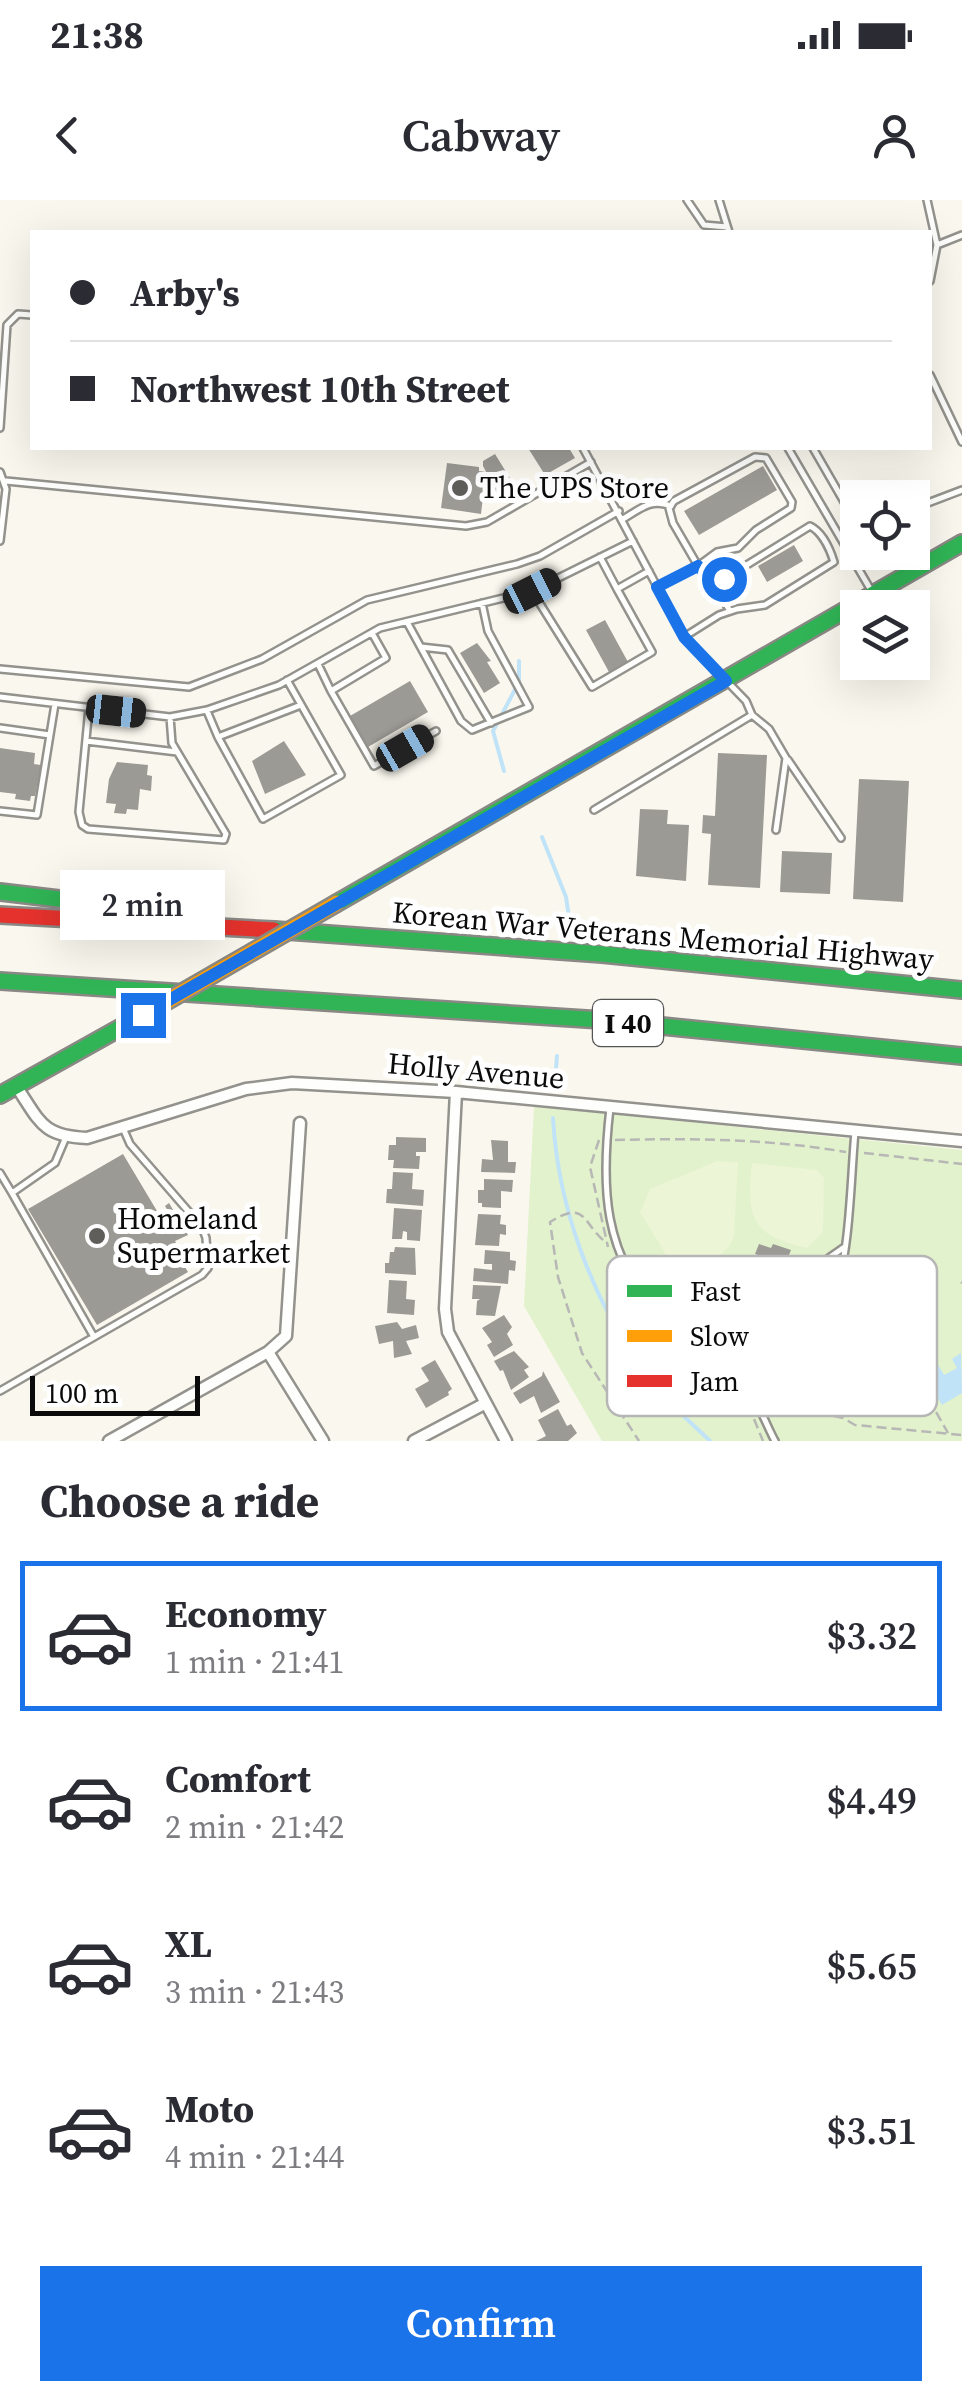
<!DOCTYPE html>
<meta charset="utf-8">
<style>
:root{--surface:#fff;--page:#f2f2f3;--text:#2b2b33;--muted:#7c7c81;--line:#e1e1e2;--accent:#1a73e8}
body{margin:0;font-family:"Source Serif 4",serif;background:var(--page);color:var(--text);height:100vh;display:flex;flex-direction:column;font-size:38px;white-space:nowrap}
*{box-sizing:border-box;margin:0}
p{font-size:32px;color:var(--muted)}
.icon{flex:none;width:55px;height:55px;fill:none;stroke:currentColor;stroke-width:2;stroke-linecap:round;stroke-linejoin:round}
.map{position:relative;height:1241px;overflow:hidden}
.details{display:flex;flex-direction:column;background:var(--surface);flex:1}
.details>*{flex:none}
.hud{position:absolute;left:30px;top:30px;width:902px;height:220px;border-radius:0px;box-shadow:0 10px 40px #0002;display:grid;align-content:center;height:220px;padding:0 40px;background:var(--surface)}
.tools{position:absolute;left:840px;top:280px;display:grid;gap:20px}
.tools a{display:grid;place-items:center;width:90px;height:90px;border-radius:0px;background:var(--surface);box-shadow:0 10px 40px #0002;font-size:50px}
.scale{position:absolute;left:30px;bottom:25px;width:170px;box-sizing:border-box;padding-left:10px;border:5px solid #0b0b0b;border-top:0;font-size:28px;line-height:35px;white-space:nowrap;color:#0b0b0b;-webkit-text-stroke:8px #fff;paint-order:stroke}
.end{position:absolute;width:45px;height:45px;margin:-22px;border:12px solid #1a73e8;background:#fff;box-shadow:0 0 0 5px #fff}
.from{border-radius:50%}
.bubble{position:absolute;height:70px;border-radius:0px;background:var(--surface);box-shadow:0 10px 40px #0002;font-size:32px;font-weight:600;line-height:70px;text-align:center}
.car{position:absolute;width:30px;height:60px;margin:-30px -15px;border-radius:12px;box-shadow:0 0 8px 2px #0007;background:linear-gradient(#222 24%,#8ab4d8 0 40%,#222 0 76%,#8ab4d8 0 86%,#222 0)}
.hud b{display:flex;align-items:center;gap:35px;height:95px;font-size:38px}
.hud b+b{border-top:2px solid var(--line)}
.hud i{width:25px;height:25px;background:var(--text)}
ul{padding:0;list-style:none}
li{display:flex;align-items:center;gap:30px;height:150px;margin:0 20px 15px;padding:0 20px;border:5px solid transparent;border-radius:0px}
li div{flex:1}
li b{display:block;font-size:38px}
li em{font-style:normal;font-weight:600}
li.active{border-color:var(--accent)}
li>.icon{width:90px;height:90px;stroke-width:1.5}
h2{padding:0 40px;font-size:45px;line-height:120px}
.cta{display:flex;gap:20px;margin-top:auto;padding:20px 40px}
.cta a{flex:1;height:115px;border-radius:0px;background:var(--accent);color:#fff;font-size:40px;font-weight:600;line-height:115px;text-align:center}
.status{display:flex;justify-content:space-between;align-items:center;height:70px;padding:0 50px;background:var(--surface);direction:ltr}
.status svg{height:28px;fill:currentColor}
header{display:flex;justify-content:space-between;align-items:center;height:130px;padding:0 40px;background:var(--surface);font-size:45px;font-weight:600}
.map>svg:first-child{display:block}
.green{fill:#e1f2cc}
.pitch{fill:#ecf5d6}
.water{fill:#c1e3f8}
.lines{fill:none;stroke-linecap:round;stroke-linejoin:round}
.stream{stroke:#c1e3f8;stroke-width:4}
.building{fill:#9c9a95}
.lane-casing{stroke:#93928d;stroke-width:10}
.street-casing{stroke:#93928d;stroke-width:15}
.fast-casing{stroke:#898884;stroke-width:20}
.jam-casing{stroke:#898884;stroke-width:20}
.path{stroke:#b7b7b5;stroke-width:2.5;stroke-dasharray:10 5;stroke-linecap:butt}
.lane{stroke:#fefefc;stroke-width:5}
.street{stroke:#fefefc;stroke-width:10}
.fast{stroke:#30b455;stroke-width:15}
.jam{stroke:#e5322d;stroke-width:15}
.slow-bridge-casing{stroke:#898884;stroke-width:20;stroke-linecap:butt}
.slow-bridge{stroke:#ff9f0a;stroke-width:15}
.route{stroke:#1a73e8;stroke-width:12}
.poi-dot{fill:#5f5e5a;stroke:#fff;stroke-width:4}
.labels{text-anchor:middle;stroke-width:10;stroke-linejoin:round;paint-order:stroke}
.shield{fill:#fff;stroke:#545454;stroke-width:2.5}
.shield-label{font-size:28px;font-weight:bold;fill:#0b0b0b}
.poi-label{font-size:30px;fill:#0b0b0b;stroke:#fff;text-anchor:start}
.street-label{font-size:30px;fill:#0b0b0b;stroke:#fff}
.key{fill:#fff;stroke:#b6b6b6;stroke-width:2.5}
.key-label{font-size:28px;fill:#0b0b0b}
</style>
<div class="status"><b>21:38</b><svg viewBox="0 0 49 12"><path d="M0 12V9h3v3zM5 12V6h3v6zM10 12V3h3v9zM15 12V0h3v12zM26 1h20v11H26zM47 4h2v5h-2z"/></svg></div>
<header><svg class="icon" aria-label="back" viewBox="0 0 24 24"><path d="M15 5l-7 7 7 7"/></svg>Cabway<svg class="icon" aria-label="person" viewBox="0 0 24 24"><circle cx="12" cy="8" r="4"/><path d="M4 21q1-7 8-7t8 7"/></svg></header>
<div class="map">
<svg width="962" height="1241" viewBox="0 0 962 1241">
<rect width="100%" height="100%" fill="#faf8ee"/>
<path class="green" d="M534,906L962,950V1241H602L524,1106Z"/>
<path class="pitch" d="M717,961L738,962L734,1036L729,1047L685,1086L640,1012L650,989Z
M752,963L817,970L824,978L823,1032L807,1048C751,1036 746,1017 752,963Z"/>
<path class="water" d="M961,1153L962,1193L942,1205L919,1166L934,1158L944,1175L957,1168L952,1159Z"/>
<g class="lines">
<path class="stream" d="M504,571L493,531L519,482V461
M542,637L566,697L569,717
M555,881L557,856
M553,918C558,1007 591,1095 641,1168C660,1195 686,1218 710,1241"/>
</g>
<path class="building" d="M528,248H569L575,258L545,275Z
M495,254L518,291L501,301L483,266V261Z
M447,263L479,267V271L486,272L481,314L441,308Z
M763,266L777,290L699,335L684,311Z
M794,345L803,361L767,382L758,366Z
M605,420L628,462L609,472L586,430Z
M477,443L491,461L487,462L500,483L484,493L460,453Z
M410,481L428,512L368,547L350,516Z
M284,541L306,575L265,594L252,561Z
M0,548L35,553L34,564L41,565L35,596H31L30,601L15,599L16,594L0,592Z
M718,553L767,555L760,688L708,685L711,634L702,633L703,615L715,616Z
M117,562L148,565L147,575L152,576L151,591L140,589L138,610L127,609L126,614L114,613L116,604L106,603L109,579Z
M859,579L909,581L903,702L853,699Z
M640,609L668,610L667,624L689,625L686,681L636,676Z
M782,651L832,653L830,694L780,692Z
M396,937L426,938V952H416V956H420L419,969L393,968L394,960H388L389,945H396Z
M491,940L508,941V962H516L515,973L481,972L482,959L493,960Z
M123,954L160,1016L168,1011L165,1006L169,1003L188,1035L175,1041L180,1050L176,1052L188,1072L97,1125L28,1009Z
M393,972L413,973L412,989L424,990L423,1006L386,1003L387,989H392Z
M484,979L513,980L512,992L501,991V1008L482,1007V1003H478V990H484Z
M394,1008L422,1010L420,1041L407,1040V1032L403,1031L402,1039H392Z
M478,1014L501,1015L500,1024L506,1025V1035L500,1034L499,1046L475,1045Z
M759,1044L771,1048L773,1044L791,1050L785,1065L755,1054Z
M395,1047L415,1048L416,1075L385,1073V1063H389L390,1052H394Z
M485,1050L510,1052V1060L516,1061L515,1071L509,1070L508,1084L473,1081L474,1068L492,1070V1064H484Z
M389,1080L407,1081L406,1099L415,1100L414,1115L387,1113Z
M473,1085L501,1086L495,1116L476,1115L477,1101L480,1099H472Z
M504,1115L512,1127L507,1134L513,1145L494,1157L487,1145L492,1142L482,1128Z
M397,1122L402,1129L416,1125L419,1138L406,1141L412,1154L394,1158L393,1141L379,1144L375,1126Z
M514,1151L529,1167L524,1170L529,1177L511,1190L503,1170L500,1171L494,1161Z
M435,1160L452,1189L448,1192L449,1195L426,1208L415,1189L429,1181L421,1168Z
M543,1171L560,1202L541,1213L534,1196L520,1204L513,1193L542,1176Z
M558,1209L567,1226L571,1224L577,1233L568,1241H536L546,1236L538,1220Z"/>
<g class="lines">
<g class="lane-casing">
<path id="lane" d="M687,0L704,25L727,27
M719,0L729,32
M927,0L937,45L930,81
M937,45L962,35
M930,175L962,242
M0,228L7,125L18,114L32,115
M583,248L684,437L746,501L752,515L594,610
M788,248L872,392
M813,248L847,307L858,313
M755,257L766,258L792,302L791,308L756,330L738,348L717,352L698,366L673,323L669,308L674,301Z
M0,272L6,289L0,341
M6,281L466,326L487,322L591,262
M912,309L962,290
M623,319C640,309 651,298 671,306
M600,357L617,389L649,371
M711,379L730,411
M657,387L698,366L711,379H724L810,326C822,332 830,349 834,362L765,405L737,409L719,415L684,437
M532,391L592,487L652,452L617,389
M407,422L461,521L472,530L529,507L488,431L482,403
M421,447L448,450L491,523
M318,464L331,491L386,458L372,433
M0,469L189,487L262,459L367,400L517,364L540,356L619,311
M331,491L374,566L436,531
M0,497L170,517L207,510L279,485L380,428L532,391L633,341
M89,508L79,612L82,625L88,629L224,640L226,634L172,543L170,517
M207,511L218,537L263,619L341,575L287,480
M752,515L769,529L786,558L776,630
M0,528L50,535
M218,537L301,505
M86,541L177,552
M788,560L841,638
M0,611L37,615L55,504
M610,908C601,985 602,1057 662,1116C693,1146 735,1170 758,1206C764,1217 769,1230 775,1241
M66,937L55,963L12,993L94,1137
M0,973L12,993
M843,1048L813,1069L810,1085L815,1091L825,1095L835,1090C850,1057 851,972 855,932
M0,1191L202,1075L208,1068L206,1038L202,1027L130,944L123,928"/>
</g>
<g class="street-casing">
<path id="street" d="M16,886C40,921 41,936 87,938L246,889L292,883L456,892L962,941
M456,892L445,1109L448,1132L506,1241
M268,1152L323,1241
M109,1241L268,1152L286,1136L300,923
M414,1241L484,1204"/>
</g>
<g class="fast-casing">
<path id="fast" d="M0,692L152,710
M337,703L962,343
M274,730L602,754L962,790
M0,781L602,820L962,856
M0,895L143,815"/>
</g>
<g class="jam-casing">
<path id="jam" d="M0,715L274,730"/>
</g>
<path class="path" d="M599,940L590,967L608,1047
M615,940C691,938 770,939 846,952
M864,953L962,964
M603,1040C582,1021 585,1000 550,1022L558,1077L582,1153L639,1241
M801,1080L803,1069
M961,1082L962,1083
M858,1096L861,1061
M846,1097L862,1107
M853,1101L888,1080
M836,1109L847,1116
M809,1117L818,1101
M792,1146L825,1127L845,1096
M899,1147L948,1233
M754,1152L772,1149C786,1132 800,1111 801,1088
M704,1164L750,1212
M819,1213L843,1218L855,1225L962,1235
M754,1219L763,1241"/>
<use href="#lane" class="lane"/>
<use href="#street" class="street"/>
<use href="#fast" class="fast"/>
<use href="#jam" class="jam"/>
<g class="slow-bridge-casing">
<path id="slow-bridge" d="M143,815L337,703"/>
</g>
<use href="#slow-bridge" class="slow-bridge"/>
</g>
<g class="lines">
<path class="route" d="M143,815L726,481L684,437L657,387L698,366L711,380L724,379"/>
</g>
<g class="poi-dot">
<circle cx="460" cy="288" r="10"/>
<circle cx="97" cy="1036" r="10"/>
</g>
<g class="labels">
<rect class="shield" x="593" y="800" width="70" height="46" rx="8"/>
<g class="shield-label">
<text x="628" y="833">I 40</text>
</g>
<g class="poi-label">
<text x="480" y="298">The UPS Store</text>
<text x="117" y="1029">Homeland<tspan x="117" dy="34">Supermarket</tspan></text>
</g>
<g class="street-label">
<text transform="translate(663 736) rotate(5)" y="10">Korean War Veterans Memorial Highway</text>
<text transform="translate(476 871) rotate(5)" y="10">Holly Avenue</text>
</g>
</g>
<rect x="607" y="1056" width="330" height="160" rx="15" class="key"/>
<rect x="627" y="1085" width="45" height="12" fill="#30b455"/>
<rect x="627" y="1130" width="45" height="12" fill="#ff9f0a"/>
<rect x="627" y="1175" width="45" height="12" fill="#e5322d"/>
<g class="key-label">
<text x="690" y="1101">Fast</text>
<text x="690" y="1146">Slow</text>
<text x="690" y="1191">Jam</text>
</g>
</svg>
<div class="tools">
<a><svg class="icon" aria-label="locate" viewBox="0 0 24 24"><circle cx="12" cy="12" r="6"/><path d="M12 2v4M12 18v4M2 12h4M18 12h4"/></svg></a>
<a><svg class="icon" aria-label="layers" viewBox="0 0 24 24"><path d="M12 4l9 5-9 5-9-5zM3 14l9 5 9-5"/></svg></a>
</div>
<div class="scale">100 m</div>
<i class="end from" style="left:724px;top:379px"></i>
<i class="end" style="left:143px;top:815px"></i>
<div class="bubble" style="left:60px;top:670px;width:165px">2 min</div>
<i class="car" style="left:532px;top:391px;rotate:63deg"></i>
<i class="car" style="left:116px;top:511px;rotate:96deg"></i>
<i class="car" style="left:405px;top:548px;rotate:60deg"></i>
<div class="hud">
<b><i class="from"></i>Arby's</b>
<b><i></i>Northwest 10th Street</b>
</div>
</div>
<section class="details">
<h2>Choose a ride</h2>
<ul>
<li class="active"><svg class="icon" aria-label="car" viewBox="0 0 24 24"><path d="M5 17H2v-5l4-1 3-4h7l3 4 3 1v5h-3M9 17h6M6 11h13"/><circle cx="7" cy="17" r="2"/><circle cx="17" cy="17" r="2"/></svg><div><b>Economy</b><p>1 min · 21:41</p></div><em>$3.32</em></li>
<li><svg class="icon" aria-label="car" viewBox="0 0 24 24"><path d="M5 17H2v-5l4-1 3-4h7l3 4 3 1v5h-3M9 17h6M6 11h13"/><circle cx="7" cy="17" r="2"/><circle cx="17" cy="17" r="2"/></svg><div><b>Comfort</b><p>2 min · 21:42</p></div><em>$4.49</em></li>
<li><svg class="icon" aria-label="car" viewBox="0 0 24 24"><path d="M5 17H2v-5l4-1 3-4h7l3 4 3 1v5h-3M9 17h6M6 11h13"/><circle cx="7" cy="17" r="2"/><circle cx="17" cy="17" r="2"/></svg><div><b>XL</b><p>3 min · 21:43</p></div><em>$5.65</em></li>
<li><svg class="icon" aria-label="car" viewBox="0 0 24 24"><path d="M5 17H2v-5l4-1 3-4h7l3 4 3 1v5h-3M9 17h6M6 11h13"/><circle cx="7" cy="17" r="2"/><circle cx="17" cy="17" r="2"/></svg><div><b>Moto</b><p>4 min · 21:44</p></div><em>$3.51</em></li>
</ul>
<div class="cta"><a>Confirm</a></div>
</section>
